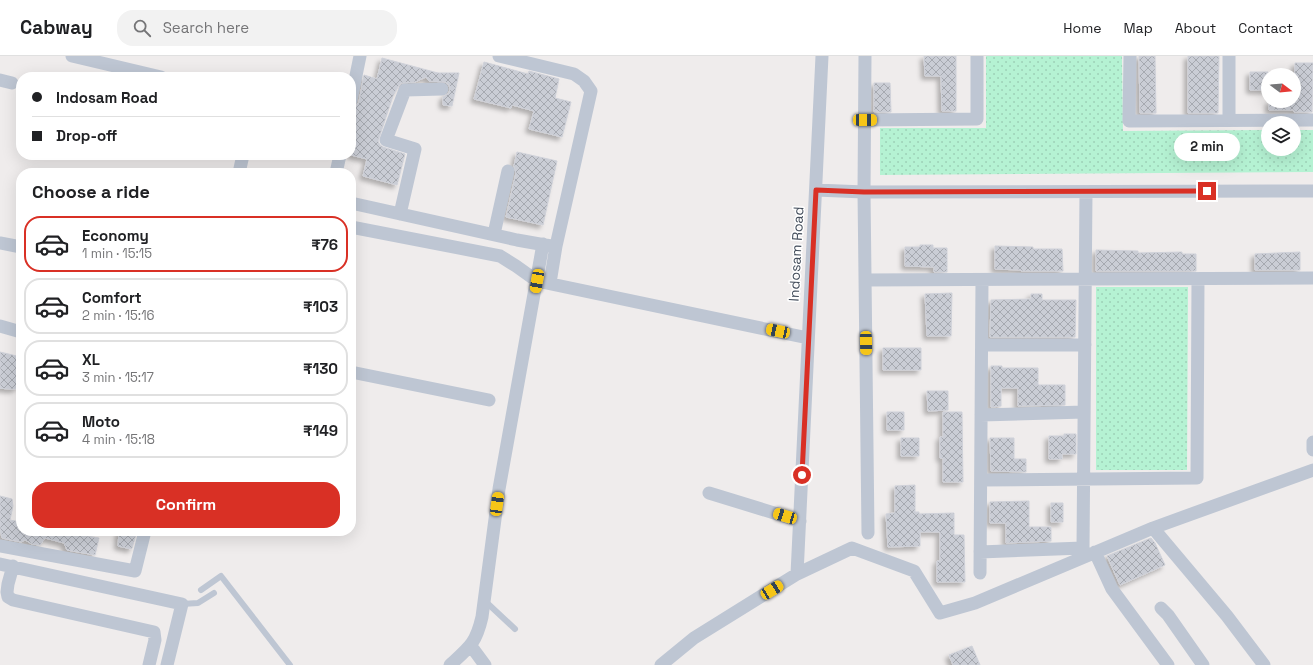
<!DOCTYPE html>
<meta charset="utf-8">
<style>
:root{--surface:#fff;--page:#f2f2f2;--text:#202124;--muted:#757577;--line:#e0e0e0;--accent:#d93025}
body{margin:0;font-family:"Space Grotesk",sans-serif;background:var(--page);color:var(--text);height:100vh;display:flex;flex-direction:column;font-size:15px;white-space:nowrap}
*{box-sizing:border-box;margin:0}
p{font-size:13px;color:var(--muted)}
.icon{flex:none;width:22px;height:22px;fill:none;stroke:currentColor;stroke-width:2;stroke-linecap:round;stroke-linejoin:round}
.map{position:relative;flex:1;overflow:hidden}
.details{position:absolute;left:16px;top:112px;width:340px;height:368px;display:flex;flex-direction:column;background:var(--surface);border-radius:16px;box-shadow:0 4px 16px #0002}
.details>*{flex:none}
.guide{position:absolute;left:16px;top:16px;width:340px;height:88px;border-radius:16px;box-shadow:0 4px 16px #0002;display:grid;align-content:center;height:88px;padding:0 16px;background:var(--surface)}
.needle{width:26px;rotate:106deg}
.tools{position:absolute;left:1261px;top:12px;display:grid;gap:8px}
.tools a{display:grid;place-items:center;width:40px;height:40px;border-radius:50%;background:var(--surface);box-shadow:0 4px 16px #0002;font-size:20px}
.end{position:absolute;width:18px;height:18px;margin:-9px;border:5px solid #d93025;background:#fff;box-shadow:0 0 0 2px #fff}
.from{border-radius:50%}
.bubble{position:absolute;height:28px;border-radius:14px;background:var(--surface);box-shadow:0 4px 16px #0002;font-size:13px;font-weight:700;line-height:28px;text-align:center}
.car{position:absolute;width:12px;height:24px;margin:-12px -6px;border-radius:5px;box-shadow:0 0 3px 1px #0007;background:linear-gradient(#f5c518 24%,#345 0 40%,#f5c518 0 76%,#345 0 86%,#f5c518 0)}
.guide b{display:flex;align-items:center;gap:14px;height:38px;font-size:15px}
.guide b+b{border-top:1px solid var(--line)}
.guide i{width:10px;height:10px;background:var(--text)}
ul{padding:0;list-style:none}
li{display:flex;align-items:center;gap:12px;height:56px;margin:0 8px 6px;padding:0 8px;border:2px solid var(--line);border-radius:16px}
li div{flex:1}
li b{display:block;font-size:15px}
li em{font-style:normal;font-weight:700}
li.current{border-color:var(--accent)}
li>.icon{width:36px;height:36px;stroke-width:1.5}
h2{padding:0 16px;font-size:18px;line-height:48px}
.action{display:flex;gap:8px;margin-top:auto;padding:8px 16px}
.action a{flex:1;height:46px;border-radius:16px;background:var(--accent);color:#fff;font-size:16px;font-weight:700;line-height:46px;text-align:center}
header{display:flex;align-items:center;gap:24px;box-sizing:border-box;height:56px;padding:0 20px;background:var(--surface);border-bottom:1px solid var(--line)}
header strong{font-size:19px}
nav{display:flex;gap:22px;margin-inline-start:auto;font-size:14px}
.search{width:280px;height:36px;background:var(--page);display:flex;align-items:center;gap:10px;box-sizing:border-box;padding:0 14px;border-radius:16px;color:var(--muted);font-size:15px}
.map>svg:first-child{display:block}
.park{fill:url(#park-dots)}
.building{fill:url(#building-cross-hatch);stroke:#cfd1d9;filter:url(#shadow)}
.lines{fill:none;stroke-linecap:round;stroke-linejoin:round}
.lane{stroke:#bec6d3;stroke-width:6}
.street{stroke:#bec6d3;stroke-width:13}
.route{stroke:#d93025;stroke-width:5}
.labels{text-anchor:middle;stroke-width:3;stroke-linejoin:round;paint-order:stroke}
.street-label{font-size:14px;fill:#434d5b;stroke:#fff}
</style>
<header>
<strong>Cabway</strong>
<div class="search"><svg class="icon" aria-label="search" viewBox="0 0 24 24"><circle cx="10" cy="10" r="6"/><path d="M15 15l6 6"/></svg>Search here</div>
<nav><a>Home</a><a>Map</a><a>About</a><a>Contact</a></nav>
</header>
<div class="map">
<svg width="1313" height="609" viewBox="0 0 1313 609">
<defs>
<pattern id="park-dots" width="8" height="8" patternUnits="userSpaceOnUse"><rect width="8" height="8" fill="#b5f2d3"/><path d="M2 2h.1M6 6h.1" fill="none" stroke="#9dd1b7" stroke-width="1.8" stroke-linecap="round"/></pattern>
<pattern id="building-cross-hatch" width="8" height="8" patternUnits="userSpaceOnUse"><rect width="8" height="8" fill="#cacdd5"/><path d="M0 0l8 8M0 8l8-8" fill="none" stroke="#a6a9b0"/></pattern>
<filter id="shadow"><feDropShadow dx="-3.5" dy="3.5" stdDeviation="2" flood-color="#0004"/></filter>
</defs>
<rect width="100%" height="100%" fill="#efecec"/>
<path class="park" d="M986,0H1122L1123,75L1268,74V93H1294V74H1313V116L880,119V72H986Z
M1096,231H1188L1187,414H1096Z"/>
<path class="building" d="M924,0H956V55H942L941,20H925Z
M1139,0H1155L1156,57H1140Z
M1188,0H1219L1218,57H1188Z
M382,2L438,17H459L452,50L443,49V41L449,37L450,33L449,29L445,26L429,25L426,21L415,26L401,27L398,31L393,40L378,85L380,89L383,91L405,98L397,129L363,120L367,103L351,99V64L355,51L359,46L364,19L377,23Z
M484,6L528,18L529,15L559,23L555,42L571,46L562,81L529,73L534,55L512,49L511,52L474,43Z
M1295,7H1313L1312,56H1294V54H1269V45H1294Z
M1250,16H1268V34H1250Z
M874,27H890L891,56H874Z
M517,96L557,105L543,169L506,161L516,117L514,110Z
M920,189H933V192H947V216H934V211L905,210V191H920Z
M995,190L1033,191V193H1062L1063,215H1021V214L995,213Z
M1096,194L1138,195V197L1182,196V198H1196V215H1096Z
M1300,196V214H1255V198Z
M952,237L951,280H927L925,238Z
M1031,238H1042V244H1076L1075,281H990L991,244L1031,243Z
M883,292H921V314H883Z
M0,296L21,301V328L15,333H8L0,332Z
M991,310H1002V312H1038V329H1065V349L1018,350V332H1001V350L991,351Z
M927,335H948V354L928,355Z
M887,356H904V374H887Z
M943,356H962L963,426H943V402H940V381H943Z
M1064,378H1076V398H1062V403H1049V380H1064Z
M901,382H919V400H901Z
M990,382H1014V403H1026V416L991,415Z
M915,429V456H919V458L954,457V479H964L965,526H937V505H940V476H920V490L888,491L886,458L895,457V430Z
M0,440L12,443L13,450L10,464L21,466V475H81L82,479L99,482L95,499L67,494L64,487L45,482L40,489L32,488L25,484L21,486L2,482L0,473Z
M1029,445V471H1051V485L1006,487V467H990V446Z
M1051,447H1063V466H1051Z
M119,475H137L132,492L131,493L118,490Z
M1151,482L1155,487L1165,509L1120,529L1107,500Z
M972,590L980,609H953L949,599Z"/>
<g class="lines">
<path class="lane" d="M201,534L221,520L290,609
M485,545L515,573
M182,548L198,547L214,537"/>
<path class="street" d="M72,0L161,21
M499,0L574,18L584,25L591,35L556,190L550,227
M865,0L864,136L868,477
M1130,0L1129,65L1313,64
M0,24L12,27
M351,44L360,0
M865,64L977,63V0
M1229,64V0
M239,117L243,99
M336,117L340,99
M816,134L864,136L1313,135
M351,147L517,184L551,190
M400,158L415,93L386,84L405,34L442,33
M351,171L500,200L516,210L537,225L808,282
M494,178L508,115
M0,187L21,191
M865,224L1313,222
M0,270L21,276
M982,289H1085
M351,316L489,344
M981,359L1084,356
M1313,394V386
M981,424L1197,422L1198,223
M709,437L800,465
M1153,472L1227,560L1264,609
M0,490L135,515L145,475
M980,496L1083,492L1086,136
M1095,496L1112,533L1168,609
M0,508L182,548L167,609
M13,510L8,528L7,536L8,541L13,544L154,576L155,584L149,609
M980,517L982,224
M797,518L822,0
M1161,552L1168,559L1203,609
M471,590L485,609
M450,609C470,591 476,587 482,561L499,433L543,188
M661,609L694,582L797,518L852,492L914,515L940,557L975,547L1153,472L1313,414"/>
</g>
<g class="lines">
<path class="route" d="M802,419L816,134L864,136L1207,135"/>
</g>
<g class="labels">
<g class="street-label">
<text transform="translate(796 198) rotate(-87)" y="5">Indosam Road</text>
</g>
</g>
</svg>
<div class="tools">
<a><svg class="needle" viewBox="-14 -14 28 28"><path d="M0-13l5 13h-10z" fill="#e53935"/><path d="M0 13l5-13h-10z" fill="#757577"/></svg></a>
<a><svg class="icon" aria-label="layers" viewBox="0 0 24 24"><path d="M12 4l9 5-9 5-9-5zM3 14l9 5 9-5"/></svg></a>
</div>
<i class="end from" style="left:802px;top:419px"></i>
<i class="end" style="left:1207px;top:135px"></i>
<div class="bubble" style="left:1174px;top:77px;width:66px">2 min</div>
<i class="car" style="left:865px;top:64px;rotate:90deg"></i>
<i class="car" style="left:537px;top:225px;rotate:190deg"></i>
<i class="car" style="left:778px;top:275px;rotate:282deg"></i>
<i class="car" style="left:866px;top:287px;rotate:179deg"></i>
<i class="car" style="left:497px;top:448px;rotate:8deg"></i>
<i class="car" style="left:785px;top:460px;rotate:287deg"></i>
<i class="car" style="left:772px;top:534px;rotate:58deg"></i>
<div class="guide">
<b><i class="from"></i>Indosam Road</b>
<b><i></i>Drop-off</b>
</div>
<section class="details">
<h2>Choose a ride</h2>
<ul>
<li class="current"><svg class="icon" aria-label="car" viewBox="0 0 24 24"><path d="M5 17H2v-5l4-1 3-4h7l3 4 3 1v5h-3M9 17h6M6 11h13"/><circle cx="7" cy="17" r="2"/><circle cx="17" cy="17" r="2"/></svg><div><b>Economy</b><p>1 min · 15:15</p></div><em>₹76</em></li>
<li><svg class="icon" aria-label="car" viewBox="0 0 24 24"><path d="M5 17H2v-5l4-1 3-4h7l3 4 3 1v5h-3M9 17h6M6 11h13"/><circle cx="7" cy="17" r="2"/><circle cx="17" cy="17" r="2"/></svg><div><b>Comfort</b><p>2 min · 15:16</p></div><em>₹103</em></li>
<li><svg class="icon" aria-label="car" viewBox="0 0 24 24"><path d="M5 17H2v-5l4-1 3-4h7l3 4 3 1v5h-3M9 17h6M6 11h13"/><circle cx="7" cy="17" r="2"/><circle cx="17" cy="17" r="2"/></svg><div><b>XL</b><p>3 min · 15:17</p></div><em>₹130</em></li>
<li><svg class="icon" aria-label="car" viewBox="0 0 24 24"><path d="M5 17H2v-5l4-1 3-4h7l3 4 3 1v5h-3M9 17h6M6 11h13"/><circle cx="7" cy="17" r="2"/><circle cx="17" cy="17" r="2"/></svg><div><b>Moto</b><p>4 min · 15:18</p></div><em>₹149</em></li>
</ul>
<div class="action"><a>Confirm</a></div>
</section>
</div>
